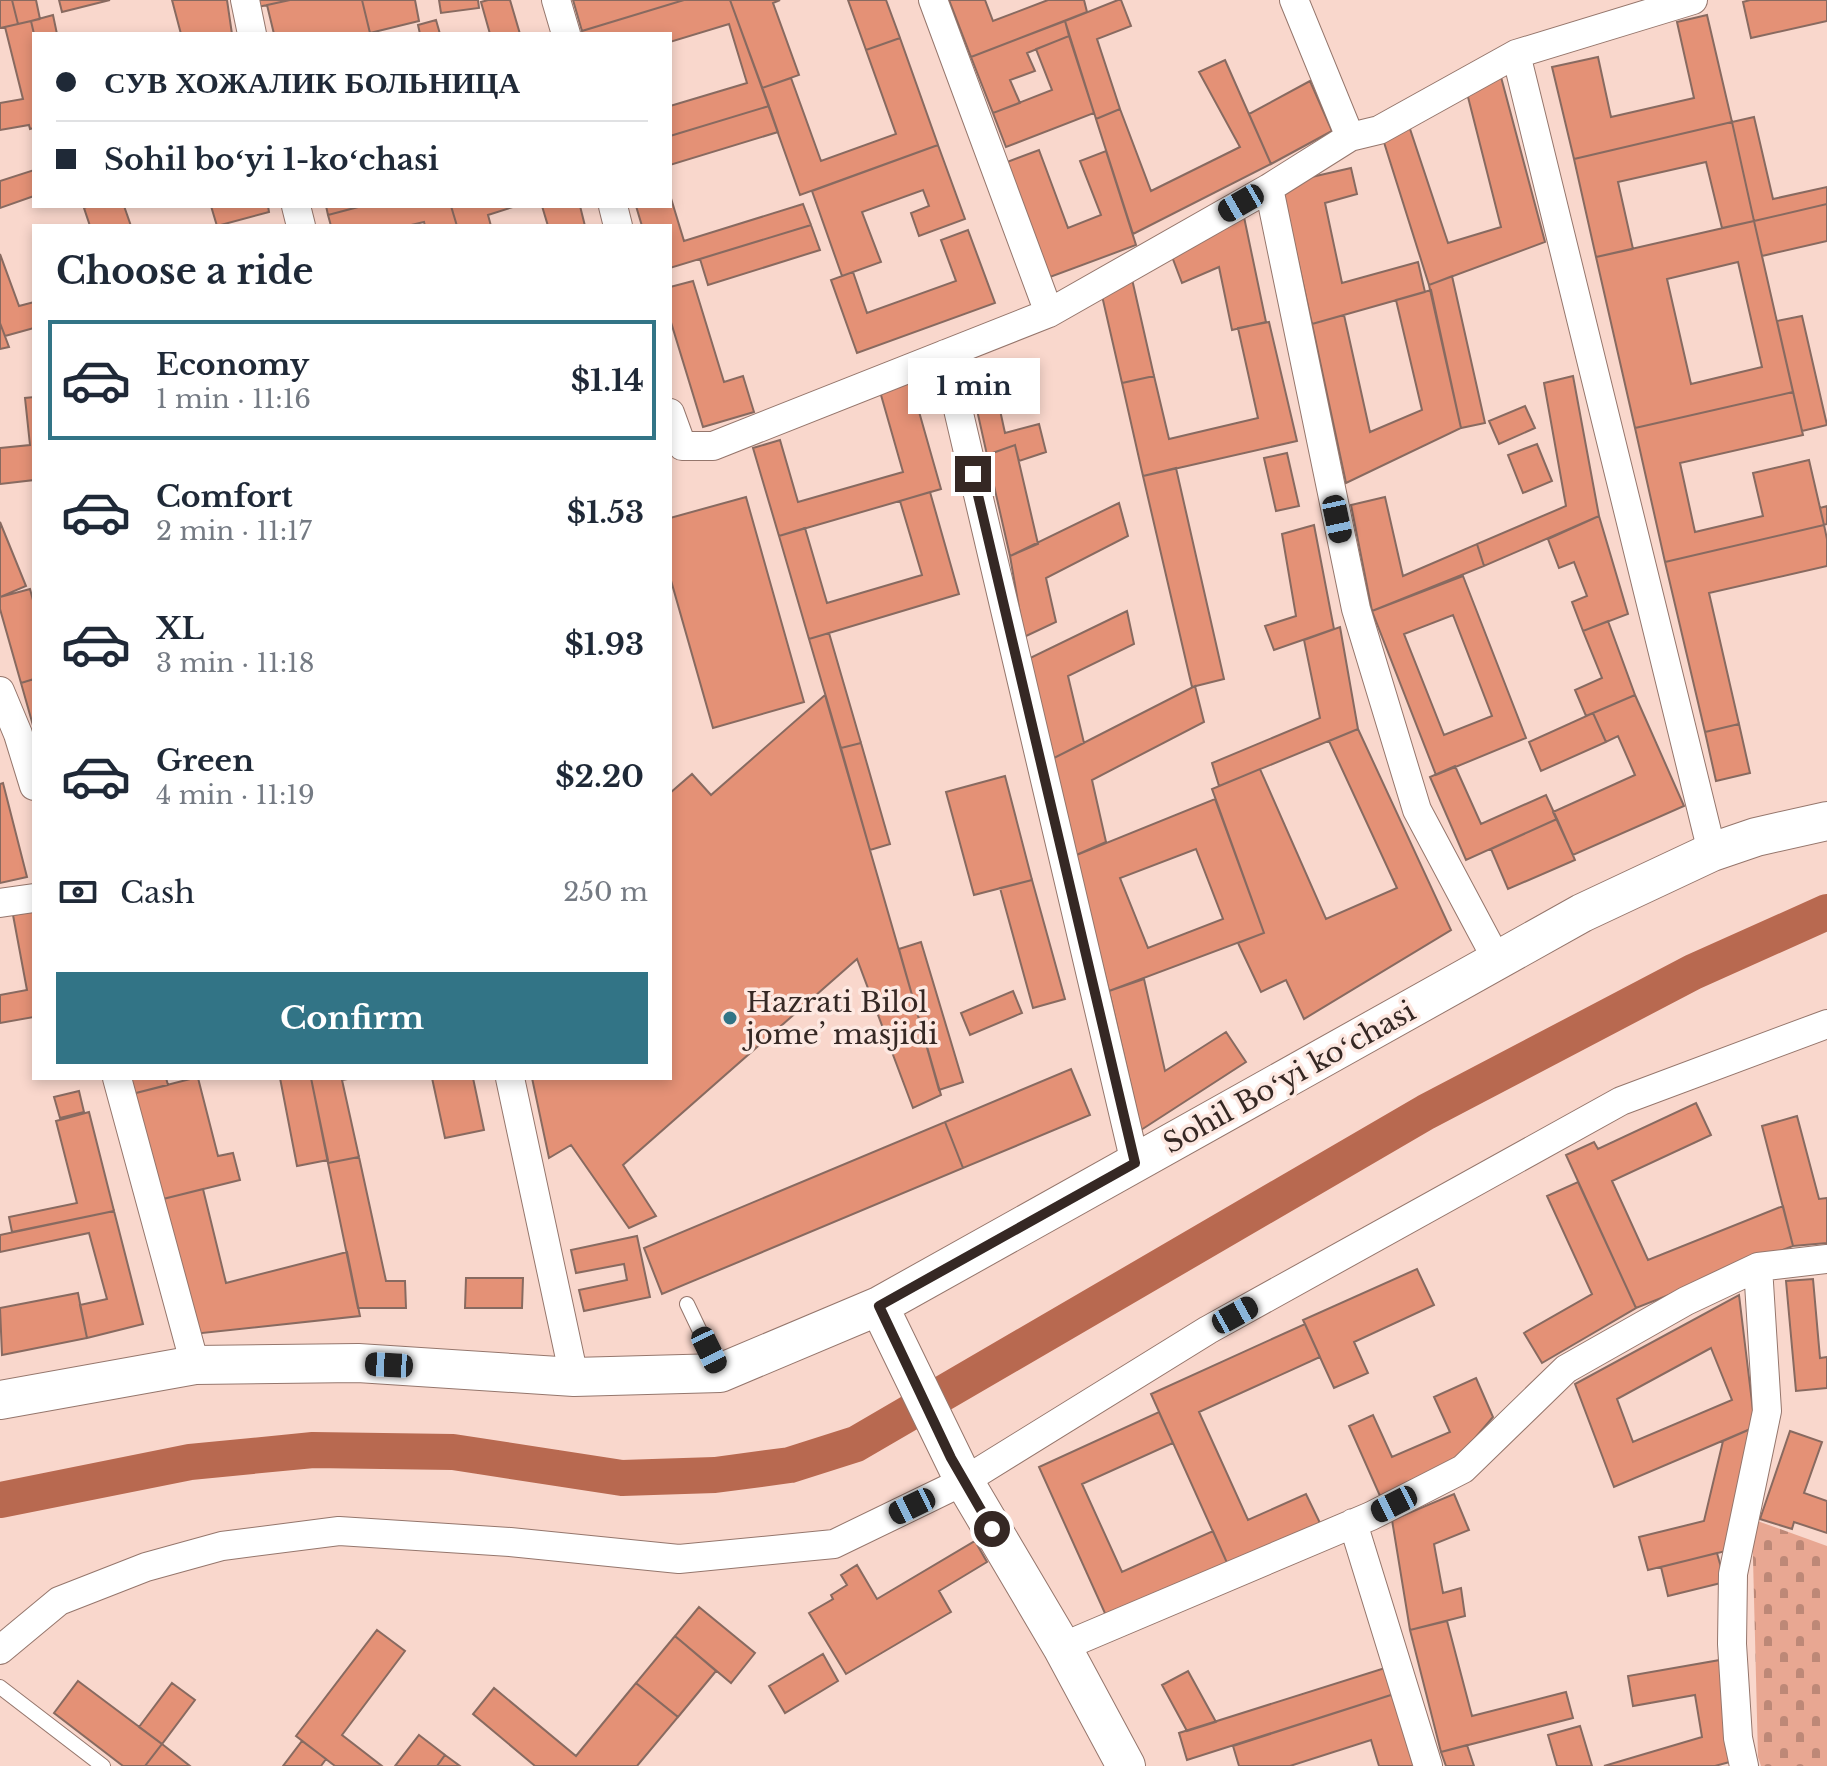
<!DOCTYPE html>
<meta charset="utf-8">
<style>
:root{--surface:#fff;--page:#f6f6f7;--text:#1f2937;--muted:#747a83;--line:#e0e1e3;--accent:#327486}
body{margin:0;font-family:"Libre Baskerville",serif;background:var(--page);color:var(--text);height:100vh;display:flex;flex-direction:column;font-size:30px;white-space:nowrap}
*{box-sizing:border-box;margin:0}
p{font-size:26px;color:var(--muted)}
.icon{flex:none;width:44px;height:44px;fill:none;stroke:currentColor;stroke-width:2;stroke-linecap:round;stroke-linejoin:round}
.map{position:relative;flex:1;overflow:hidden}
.sheet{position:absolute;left:32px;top:224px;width:640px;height:856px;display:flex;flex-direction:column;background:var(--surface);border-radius:0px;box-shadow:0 4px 12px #0003}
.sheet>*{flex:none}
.top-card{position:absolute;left:32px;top:32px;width:640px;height:176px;border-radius:0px;box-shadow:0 4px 12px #0003;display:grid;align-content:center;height:176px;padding:0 24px;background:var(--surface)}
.end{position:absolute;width:36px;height:36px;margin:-18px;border:10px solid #352824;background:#fff;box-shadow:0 0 0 4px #fff}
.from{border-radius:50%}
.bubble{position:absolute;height:56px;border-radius:0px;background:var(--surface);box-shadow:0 4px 12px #0003;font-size:26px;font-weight:800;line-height:56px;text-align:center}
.car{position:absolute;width:24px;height:48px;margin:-24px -12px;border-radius:10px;box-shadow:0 0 6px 2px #0007;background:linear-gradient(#222 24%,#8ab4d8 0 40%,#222 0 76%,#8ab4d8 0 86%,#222 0)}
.top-card b{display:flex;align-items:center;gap:28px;height:76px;font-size:30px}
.top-card b+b{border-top:2px solid var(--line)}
.top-card i{width:20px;height:20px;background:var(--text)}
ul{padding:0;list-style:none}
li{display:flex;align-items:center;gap:24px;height:120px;margin:0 16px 12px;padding:0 8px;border:4px solid transparent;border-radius:0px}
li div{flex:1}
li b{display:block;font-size:30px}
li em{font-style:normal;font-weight:800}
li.current{border-color:var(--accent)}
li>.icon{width:72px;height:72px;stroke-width:1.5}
h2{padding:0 24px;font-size:36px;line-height:96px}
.pay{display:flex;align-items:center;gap:20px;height:88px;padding:0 24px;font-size:30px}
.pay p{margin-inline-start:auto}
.button{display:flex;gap:16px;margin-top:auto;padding:16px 24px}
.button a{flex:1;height:92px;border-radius:0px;background:var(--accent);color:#fff;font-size:32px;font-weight:800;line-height:92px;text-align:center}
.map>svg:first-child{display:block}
.cemetery{fill:url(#cemetery-stones)}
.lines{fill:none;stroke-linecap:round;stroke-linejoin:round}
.canal{stroke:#b86950;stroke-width:36}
.building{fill:#e49176;stroke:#886a60;stroke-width:2;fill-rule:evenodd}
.lane-casing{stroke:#95766c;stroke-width:16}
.street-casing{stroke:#95766c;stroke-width:30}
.secondary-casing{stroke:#95766c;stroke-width:40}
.lane{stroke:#fff;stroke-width:14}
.street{stroke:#fff;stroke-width:28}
.secondary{stroke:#fff;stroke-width:38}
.route{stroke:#352824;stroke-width:10}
.poi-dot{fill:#327486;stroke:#fde8e1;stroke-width:3}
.labels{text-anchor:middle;stroke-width:7;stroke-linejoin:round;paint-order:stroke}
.poi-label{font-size:28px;fill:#352824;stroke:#fde8e1;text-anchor:start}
.street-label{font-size:28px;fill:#352824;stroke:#fde8e1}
</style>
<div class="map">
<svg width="1827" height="1766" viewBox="0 0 1827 1766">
<defs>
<pattern id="cemetery-stones" width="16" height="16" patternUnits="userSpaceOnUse" patternTransform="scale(2)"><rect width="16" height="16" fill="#e8a792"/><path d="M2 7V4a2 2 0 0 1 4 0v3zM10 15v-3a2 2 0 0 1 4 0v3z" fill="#bd8877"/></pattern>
</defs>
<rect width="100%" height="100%" fill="#f9d7cc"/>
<path class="cemetery" d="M1752,1519L1827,1546V1766H1761L1758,1757Z"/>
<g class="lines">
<path class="canal" d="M0,1500L190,1462L313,1450L453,1452L622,1478L715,1475L790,1465L856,1444L1426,1112L1693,972L1827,912"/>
</g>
<path class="building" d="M0,0H12L18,24L0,28Z
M12,0H36L40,19L18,24Z
M59,0H110L62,12Z
M172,0H227L232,34H181Z
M257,0H290L258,7Z
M290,0H362L370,33L274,34L267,5Z
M362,0H415L419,21L370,33Z
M439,0H478L479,8L441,13Z
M488,0H510L520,34H490L481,2Z
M573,0H684L582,31Z
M684,0H730L769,106L670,136V106L747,83L729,24L670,42V34H583L582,31Z
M730,0H780L773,3L799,75L762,88Z
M848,0H886L900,38L866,50Z
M949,0H985L993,21L1048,0H1084L1087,12L971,57Z
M1118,0H1121L1131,26L1097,39L1120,109L1096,119L1065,21Z
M1750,0H1827V21L1751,38L1743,2Z
M53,15L57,34H34L31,21Z
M1707,15L1732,122L1574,159L1552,67L1598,57L1611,117L1694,98L1677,22Z
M436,20L440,34H420L418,25Z
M31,21L34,34V128L30,129L29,125L0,130V103L23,99L5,27Z
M1065,21L1069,36L1027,53L1035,71L1010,80L1020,103L993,113L971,57Z
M1069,36L1094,113L1006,147L993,113L1052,90L1036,49Z
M900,38L938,145L800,195L762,88L791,78L821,161L896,134L866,50Z
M1225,60L1271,164L1133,234L1096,119L1120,109L1151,191L1240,147L1199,72Z
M1501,77L1545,242L1429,285L1382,136L1408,123L1448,243L1501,227L1467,93Z
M1310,81L1332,131L1271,164L1249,114Z
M769,106L778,132L670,165V136Z
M1754,117L1773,199L1827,187V204L1754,221L1732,122Z
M1732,122L1754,221L1722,228L1706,162L1618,182L1633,249L1596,257L1574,159Z
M938,145L965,219L919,236L911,213L929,206L923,190L862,212L881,262L842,276L812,191Z
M1039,150L1068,228L1101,215L1080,161L1106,151L1136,245L1050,277L1007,162Z
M1351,168L1357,194L1325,203L1342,283L1418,262L1425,292L1312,324L1281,184Z
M34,170V196L0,208V181Z
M670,195L684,241L803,204L811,225L670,268V226H642L636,206H670Z
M1827,204V241L1762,256L1754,221Z
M89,206H124L131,226H90L84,208Z
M211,206H268L269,212L217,226Z
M326,206H362L328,215Z
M362,206H451L457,226H425L424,222L407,226H331L328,215Z
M451,206H516L488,215L491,226H457Z
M542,206H580L585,226H548Z
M1244,217L1266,322L1232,330L1219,267L1182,283L1171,254Z
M1754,221L1793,392L1635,428L1596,257ZM1738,262L1762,367L1691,384L1667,279Z
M811,225L820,250L708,285L700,259Z
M968,230L995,303L857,353L831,280L853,272L867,313L956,281L941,240Z
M0,254L19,306L34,302V328L5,336L0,323Z
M1452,276L1485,423L1461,428L1429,285Z
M1132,279L1154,376L1122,383L1100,287Z
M693,281L724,382L743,376L754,412L703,427L670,319V287Z
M1431,290L1461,428L1346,483L1312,324L1344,315L1370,432L1422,410L1396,300Z
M1802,316L1827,425L1802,431L1777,321Z
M1269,322L1297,441L1143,476L1122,383L1154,376L1169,439L1258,418L1238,328Z
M0,323L9,347L0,349Z
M991,369L1005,433L1039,424L1046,452L1019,461L1015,445L987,455L969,374Z
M1573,376L1599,516L1484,566L1477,544L1566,506L1544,383Z
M910,380L941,489L779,536L753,448L780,440L798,502L903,472L879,388Z
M1793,392L1803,435L1680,463L1695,532L1763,516L1753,473L1809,460L1824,525L1665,562L1635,428Z
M34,397V480L0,484V448L30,445L25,398Z
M1525,406L1535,428L1499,444L1489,421Z
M1537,444L1552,481L1523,493L1508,455Z
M1015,445L1038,544L1010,556L987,455Z
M1287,453L1299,506L1276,511L1264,458Z
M1176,468L1224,679L1192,687L1143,476Z
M930,492L959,594L809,639L779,536L805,528L827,603L922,575L900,501Z
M746,497L804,702L713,728L670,577V518Z
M1385,497L1403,576L1477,544L1484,566L1372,611L1351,505Z
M1119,503L1128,536L1046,578L1056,622L1024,637L1010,556Z
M1827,506V524L1824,525L1820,508Z
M1599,516L1628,614L1583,631L1572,602L1587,596L1574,562L1559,568L1548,539Z
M0,522L26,586L0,597Z
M1314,525L1334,629L1274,650L1265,626L1296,616L1282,534Z
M1824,525L1827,539V566L1709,593L1739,724L1705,732L1665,562Z
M1463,576L1526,738L1436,775L1372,611ZM1453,615L1492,716L1444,735L1404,634Z
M30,589L34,604V679L21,683L0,609V597Z
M1127,611L1134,644L1068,676L1084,743L1050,760L1028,659Z
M1608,621L1635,695L1586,716L1575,690L1602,678L1583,631Z
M1340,627L1358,729L1219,786L1212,763L1320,718L1304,640Z
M829,633L861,743L841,748L809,639Z
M34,679V729L21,683Z
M1195,686L1204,722L1092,780L1106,842L1074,856L1050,760Z
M825,695L941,1095L913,1108L857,959L623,1165L656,1216L629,1228L571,1145L549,1158L532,1078H670V793L692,774L711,795Z
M1635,695L1684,806L1573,855L1553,812L1635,775L1618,736L1606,742L1593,713Z
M1593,713L1606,742L1541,771L1529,742Z
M1739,724L1750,773L1716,781L1705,732Z
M1358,729L1451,930L1304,1019L1286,980L1261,992L1238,943L1264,933L1212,789L1260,769L1326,919L1397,888L1329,741Z
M861,743L890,844L870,850L841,748Z
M1455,766L1481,824L1546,795L1557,819L1466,860L1430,777Z
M1005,776L1032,880L974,895L946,792Z
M3,783L27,877L0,883V784Z
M1215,799L1264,933L1109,991L1074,856ZM1196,849L1223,919L1148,948L1120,878Z
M1557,819L1575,860L1508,889L1491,849Z
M1032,880L1065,999L1033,1008L1000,888Z
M34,911V1017L0,1023V995L27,990L13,915Z
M921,942L963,1082L939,1090L899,949Z
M1144,979L1165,1071L1226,1032L1246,1062L1141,1130L1109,991Z
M1013,991L1022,1013L970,1035L961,1013Z
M1071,1069L1090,1115L963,1168L945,1122Z
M128,1078H166L168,1085L132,1094Z
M194,1078H198L218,1156L233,1153L240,1180L159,1200L132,1094Z
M280,1078H311L328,1160L297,1166Z
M311,1078H353L342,1080L359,1157L328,1163Z
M432,1078H473L484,1130L445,1138Z
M79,1091L84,1112L60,1118L54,1097Z
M1696,1103L1711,1135L1612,1181L1648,1260L1783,1206L1793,1246L1636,1308L1566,1155L1594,1142L1598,1149Z
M89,1112L114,1211L12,1232L9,1217L77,1203L56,1121Z
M1797,1116L1819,1199L1827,1198V1243L1793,1246L1762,1126Z
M945,1122L963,1168L662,1294L644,1248Z
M359,1157L386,1281H405L406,1308H358L328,1163Z
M1578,1182L1636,1308L1542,1363L1524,1333L1592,1294L1547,1196Z
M203,1189L226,1283L347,1252L360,1316L193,1334L159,1200Z
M114,1211L143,1324L87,1338L80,1305L107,1299L89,1233L0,1252V1235Z
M637,1236L650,1297L584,1311L579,1290L627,1280L624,1264L576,1273L571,1250Z
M1417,1269L1434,1305L1354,1342L1368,1373L1334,1388L1303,1320Z
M466,1278H523L522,1308H465Z
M1813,1279L1820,1358L1827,1357V1388L1796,1391L1786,1281Z
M78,1293L87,1338L2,1355L0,1308Z
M1739,1295L1755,1427L1614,1487L1575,1384ZM1711,1348L1732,1400L1633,1442L1617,1399Z
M1305,1324L1320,1357L1199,1412L1248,1520L1306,1494L1320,1523L1228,1565L1151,1394Z
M1476,1378L1493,1417L1453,1464L1380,1496L1349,1426L1373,1415L1392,1457L1450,1432L1434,1397Z
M1159,1412L1173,1443L1082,1484L1122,1572L1213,1531L1228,1565L1108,1620L1039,1467Z
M1755,1427L1726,1551L1648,1570L1639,1537L1704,1521L1723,1441Z
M1790,1431L1822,1442L1804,1493L1827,1501V1533L1794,1522L1792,1529L1760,1519Z
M1454,1494L1469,1530L1434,1544L1443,1593L1461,1588L1465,1616L1410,1630L1392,1520Z
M975,1541L987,1562L939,1591L951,1612L846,1674L809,1613L833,1599L831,1595L847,1585L841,1575L857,1565L877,1599Z
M1717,1553L1725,1582L1668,1596L1661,1567Z
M699,1607L755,1653L731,1683L675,1636Z
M1447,1621L1472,1716L1566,1692L1573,1718L1441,1752L1410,1630Z
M377,1630L405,1651L342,1735L382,1766H335L296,1736Z
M675,1636L716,1671L678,1717L636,1683Z
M823,1654L838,1681L785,1713L769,1686Z
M1720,1660L1737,1760L1715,1766H1604L1702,1737L1695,1695L1633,1706L1628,1676Z
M1385,1668L1394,1694L1187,1760L1179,1733Z
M1188,1671L1216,1722L1187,1731L1162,1685Z
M78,1681L162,1744L145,1766H123L54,1713Z
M172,1683L195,1700L162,1744L139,1727Z
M636,1683L678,1717L637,1766H535L473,1714L494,1688L576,1756Z
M1394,1694L1416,1766H1379L1371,1740L1290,1766H1239L1233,1746Z
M1580,1726L1592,1766H1557L1548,1735Z
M419,1735L445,1755L437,1766H395Z
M302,1741L326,1759L321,1766H283Z
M162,1744L190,1766H145Z
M1467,1745L1474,1766H1446L1441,1752Z
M445,1755L460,1766H437Z"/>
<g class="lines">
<g class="lane-casing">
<path id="lane" d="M687,1304L718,1369
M0,1687L103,1766"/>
</g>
<g class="street-casing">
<path id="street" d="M245,0L252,34
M556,0L566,34
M933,0L1049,313
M1294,0L1350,137
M1516,54L1712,852
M1269,188L1350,137L1379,130L1516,54L1693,0
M296,206L301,226
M613,206L618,226
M945,354L1135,1163
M670,413L682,446H713L1049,313L1269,188L1356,609L1417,810L1497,960
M0,691L18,734L34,786
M0,903L34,898
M117,1078L195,1365
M510,1078L574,1377
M1353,1523L1428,1766
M1062,1647L1371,1516L1463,1469L1566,1369L1686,1301L1758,1267L1827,1259
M0,1650L59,1601L146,1567L222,1546L339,1531L510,1542L679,1559L834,1544L964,1481L1208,1330L1621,1101L1827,1024
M1744,1766L1738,1738L1732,1644L1733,1574L1767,1411L1758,1267"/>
</g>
<g class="secondary-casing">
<path id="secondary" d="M879,1306L964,1481L1062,1647L1126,1766
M0,1400L195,1365L358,1363L574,1377L720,1373L879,1306L1582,913L1712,852L1756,837L1827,821"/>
</g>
<use href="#lane" class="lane"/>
<use href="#street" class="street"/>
<use href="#secondary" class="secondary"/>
</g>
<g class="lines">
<path class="route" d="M973,474L1135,1163L879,1306L951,1458L992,1529"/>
</g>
<circle class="poi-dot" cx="730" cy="1018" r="8"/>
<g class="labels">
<g class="poi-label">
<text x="746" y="1012">Hazrati Bilol<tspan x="746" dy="32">jome’ masjidi</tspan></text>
</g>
<g class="street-label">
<text transform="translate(1289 1077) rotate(-29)" y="10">Sohil Boʻyi koʻchasi</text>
</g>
</g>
</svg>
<i class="end from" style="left:992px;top:1529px"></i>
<i class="end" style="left:973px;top:474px"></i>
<div class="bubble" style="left:908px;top:358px;width:132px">1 min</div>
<i class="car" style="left:1241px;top:203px;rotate:240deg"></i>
<i class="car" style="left:1337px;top:519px;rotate:168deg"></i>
<i class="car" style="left:1235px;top:1315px;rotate:61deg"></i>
<i class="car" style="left:709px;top:1350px;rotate:154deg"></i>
<i class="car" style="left:389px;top:1365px;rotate:273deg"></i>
<i class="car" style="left:1394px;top:1504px;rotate:243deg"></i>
<i class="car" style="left:912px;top:1506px;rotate:244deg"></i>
<div class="top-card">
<b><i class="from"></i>СУВ ХОЖАЛИК БОЛЬНИЦА</b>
<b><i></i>Sohil boʻyi 1-koʻchasi</b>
</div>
<section class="sheet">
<h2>Choose a ride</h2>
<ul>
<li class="current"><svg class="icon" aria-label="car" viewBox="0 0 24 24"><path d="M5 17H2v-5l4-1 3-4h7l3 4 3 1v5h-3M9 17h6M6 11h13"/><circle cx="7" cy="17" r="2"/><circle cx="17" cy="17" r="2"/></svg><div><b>Economy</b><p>1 min · 11:16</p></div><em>$1.14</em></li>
<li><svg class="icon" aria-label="car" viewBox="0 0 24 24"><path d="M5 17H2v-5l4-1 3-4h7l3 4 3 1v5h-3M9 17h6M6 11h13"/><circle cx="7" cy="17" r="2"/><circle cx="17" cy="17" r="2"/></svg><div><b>Comfort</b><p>2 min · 11:17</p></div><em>$1.53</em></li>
<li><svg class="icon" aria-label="car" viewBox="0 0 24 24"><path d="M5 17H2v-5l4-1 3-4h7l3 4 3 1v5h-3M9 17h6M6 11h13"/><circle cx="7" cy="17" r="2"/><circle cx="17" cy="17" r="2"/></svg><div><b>XL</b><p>3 min · 11:18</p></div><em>$1.93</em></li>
<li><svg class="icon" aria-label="car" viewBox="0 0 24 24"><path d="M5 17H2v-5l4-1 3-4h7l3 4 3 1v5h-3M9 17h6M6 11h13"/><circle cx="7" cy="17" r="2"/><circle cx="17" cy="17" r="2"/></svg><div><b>Green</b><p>4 min · 11:19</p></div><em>$2.20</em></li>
</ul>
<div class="pay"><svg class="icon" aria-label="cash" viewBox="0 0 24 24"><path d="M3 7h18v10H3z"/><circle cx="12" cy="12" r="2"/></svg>Cash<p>250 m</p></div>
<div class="button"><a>Confirm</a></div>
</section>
</div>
